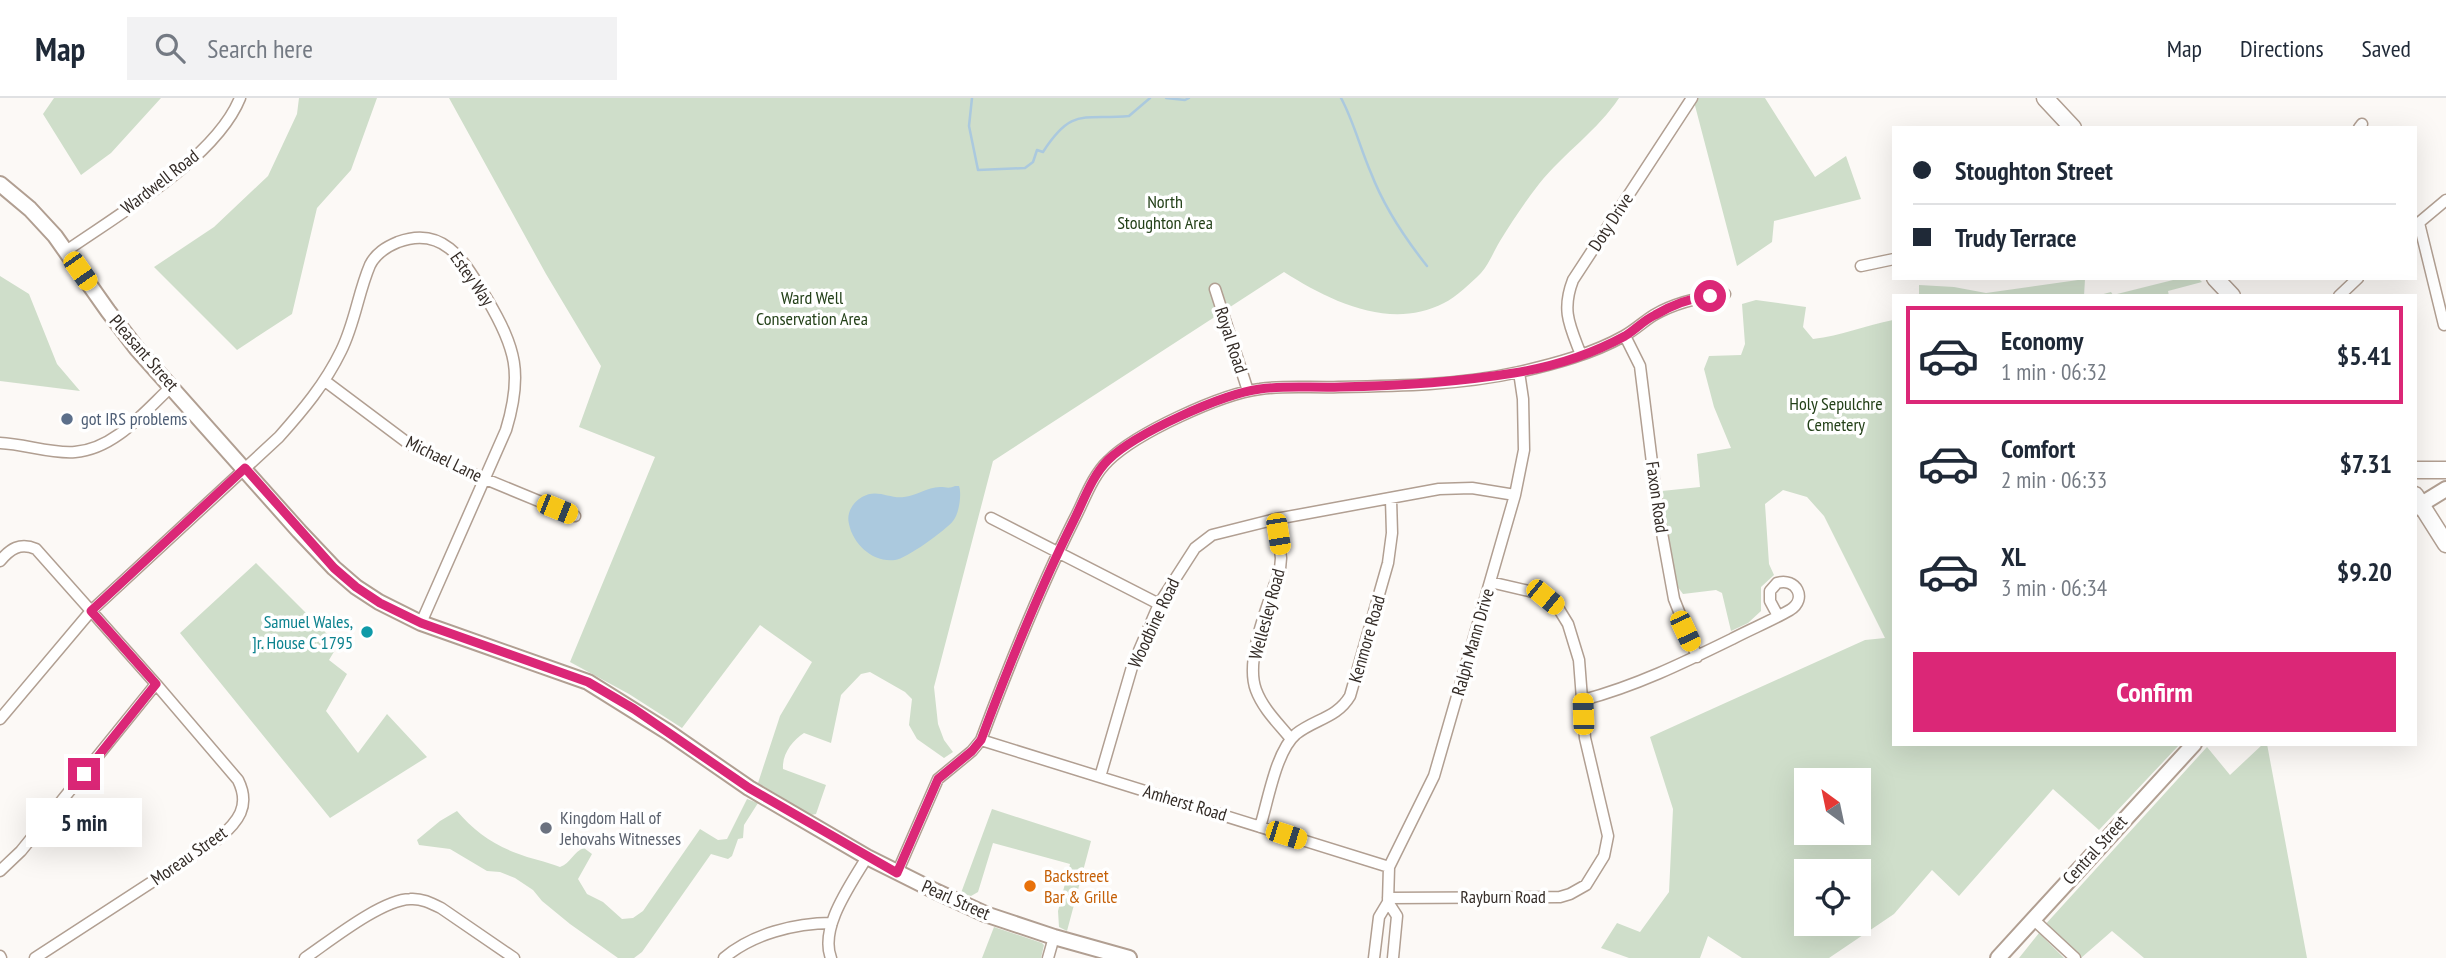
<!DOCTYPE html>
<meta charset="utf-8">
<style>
:root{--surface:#fff;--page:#f2f2f3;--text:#1f2937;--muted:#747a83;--line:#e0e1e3;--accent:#db2777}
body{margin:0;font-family:"PT Sans Narrow",sans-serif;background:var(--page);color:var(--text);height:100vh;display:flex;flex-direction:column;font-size:26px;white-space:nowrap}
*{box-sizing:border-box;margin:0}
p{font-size:23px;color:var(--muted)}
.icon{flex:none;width:38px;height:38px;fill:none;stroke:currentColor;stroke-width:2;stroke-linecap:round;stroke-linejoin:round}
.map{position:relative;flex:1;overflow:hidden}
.drawer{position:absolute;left:1892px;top:196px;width:525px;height:452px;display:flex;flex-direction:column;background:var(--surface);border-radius:0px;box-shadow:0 7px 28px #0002}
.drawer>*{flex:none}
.hud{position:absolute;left:1892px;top:28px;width:525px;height:154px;border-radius:0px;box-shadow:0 7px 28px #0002;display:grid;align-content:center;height:154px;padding:0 21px;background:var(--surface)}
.needle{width:46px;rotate:327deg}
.fabs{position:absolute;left:1794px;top:670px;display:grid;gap:14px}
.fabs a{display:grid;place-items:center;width:77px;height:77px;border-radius:0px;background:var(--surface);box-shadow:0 7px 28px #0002;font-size:35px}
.end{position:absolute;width:32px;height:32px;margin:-16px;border:9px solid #db2777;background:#fff;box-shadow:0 0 0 4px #fff}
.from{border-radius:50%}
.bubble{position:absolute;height:49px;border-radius:0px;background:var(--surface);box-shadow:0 7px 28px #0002;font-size:23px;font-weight:800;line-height:49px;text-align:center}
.car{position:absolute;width:21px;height:42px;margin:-21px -10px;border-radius:9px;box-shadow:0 0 5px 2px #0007;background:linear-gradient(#f5c518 24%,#345 0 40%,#f5c518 0 76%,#345 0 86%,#f5c518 0)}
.hud b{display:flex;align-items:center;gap:24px;height:66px;font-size:26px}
.hud b+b{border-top:2px solid var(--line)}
.hud i{width:18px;height:18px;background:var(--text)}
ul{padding:12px 0 0;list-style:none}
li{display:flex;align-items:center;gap:21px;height:98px;margin:0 14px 10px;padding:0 7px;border:4px solid transparent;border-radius:0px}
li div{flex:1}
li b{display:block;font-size:26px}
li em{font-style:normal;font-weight:800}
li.on{border-color:var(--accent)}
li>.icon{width:63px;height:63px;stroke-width:1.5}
.primary-button{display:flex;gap:14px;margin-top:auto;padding:14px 21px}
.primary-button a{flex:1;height:80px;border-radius:0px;background:var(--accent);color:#fff;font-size:28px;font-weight:800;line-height:80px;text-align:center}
header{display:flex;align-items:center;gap:42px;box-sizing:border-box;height:98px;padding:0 35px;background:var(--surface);border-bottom:2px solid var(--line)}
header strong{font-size:33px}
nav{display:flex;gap:38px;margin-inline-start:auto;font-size:24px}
.search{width:490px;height:63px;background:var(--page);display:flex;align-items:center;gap:18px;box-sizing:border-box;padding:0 24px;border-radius:0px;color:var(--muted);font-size:26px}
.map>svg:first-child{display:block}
.green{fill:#cfdeca;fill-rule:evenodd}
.water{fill:#abc9de}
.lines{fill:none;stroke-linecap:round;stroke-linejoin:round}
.stream{stroke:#abc9de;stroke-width:2.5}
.street-casing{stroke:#b19f92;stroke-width:13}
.secondary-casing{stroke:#b19f92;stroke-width:18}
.primary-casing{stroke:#b19f92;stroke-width:19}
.street{stroke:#fff;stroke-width:10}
.secondary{stroke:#fff;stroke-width:14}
.primary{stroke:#fff;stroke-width:16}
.route{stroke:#db2777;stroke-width:9}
.service-dot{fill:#5c6f8a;stroke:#fff;stroke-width:2.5}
.culture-dot{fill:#0f9aa8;stroke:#fff;stroke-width:2.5}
.worship-dot{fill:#6b7280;stroke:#fff;stroke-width:2.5}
.food-dot{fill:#e8710a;stroke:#fff;stroke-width:2.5}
.labels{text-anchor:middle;stroke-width:7;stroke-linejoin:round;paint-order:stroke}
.street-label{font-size:18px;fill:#342c27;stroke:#fff}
.park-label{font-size:18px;fill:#234018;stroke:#fff}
.service-label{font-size:18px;fill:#4e5e75;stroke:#fff;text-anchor:start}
.culture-label{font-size:18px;fill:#0d838f;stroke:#fff;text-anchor:end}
.worship-label{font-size:18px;fill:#5b616d;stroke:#fff;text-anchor:start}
.food-label{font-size:18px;fill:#c56008;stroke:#fff;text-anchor:start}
</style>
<header>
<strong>Map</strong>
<div class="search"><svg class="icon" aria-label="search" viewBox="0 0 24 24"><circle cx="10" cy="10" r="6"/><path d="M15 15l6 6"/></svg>Search here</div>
<nav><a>Map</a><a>Directions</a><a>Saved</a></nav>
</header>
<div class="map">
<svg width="2446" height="860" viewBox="0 0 2446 860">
<rect width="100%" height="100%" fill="#fcf9f6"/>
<path class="green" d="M54,0H161L111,55L81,77L43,16Z
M299,0H377L351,72L317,110L292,216L237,252L154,169L214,129L268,78L297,16Z
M449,0H1619C1598,32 1564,55 1539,86C1525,104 1512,123 1500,143C1494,153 1489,166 1481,175C1471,185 1456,199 1444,205C1390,233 1330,203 1284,174L993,363L934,589L938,626L944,642L953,654L944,660L917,641L909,627L912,601L905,594L870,574L861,576L841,597L831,645L804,635C792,643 782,656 783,671L826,687L816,716L811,717L758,685L780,618L812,564L760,527L682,630L629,596L570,564L655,359L579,329L601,268L546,176Z
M1693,0H1765L1815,79L1846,58L1861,101L1774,123L1772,144L1737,168Z
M0,178L29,196L57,266L80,293L0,283Z
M2181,180H2198L2202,184L2168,193L2169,198H2096L2111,194L2113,197Z
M2085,181L2084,198H1919V187L1954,189L1986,195Z
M1756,202L1806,209L1803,229L1813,241C1841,238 1866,227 1893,222L1894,646H2180L2099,732L2053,691L1959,798L1932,772L1894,816L1829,860H1742L1708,838L1700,860H1629L1601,850L1617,825L1640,834L1669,794L1673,711L1650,639L1865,542L1885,540L1824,418L1807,399L1783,392L1765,406L1769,466L1774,477L1761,489V513L1748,525L1731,533L1722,495L1716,492L1683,496L1677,488L1664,423L1662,393L1700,389L1697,356L1731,350L1714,309L1704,271L1709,258L1741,257L1745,246L1742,206ZM1806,682H1858V735H1806ZM1806,774H1858V826H1806Z
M256,465L338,547L329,562L347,576L326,613L358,655L387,616L427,659L330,720L180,535Z
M2263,646H2267L2307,860H2144L2112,833L2081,860L2043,829L2207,649L2230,677Z
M747,701L758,705L744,727L743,740L738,741L732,758L728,761L711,756L642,854L634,860H618L570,826L542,803L533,792L515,780L500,774L487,773L450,751L419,747L417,742L440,723L457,713C473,732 492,746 516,755C531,761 545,763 560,769C571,765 573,754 584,750L592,756L578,781L587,796L603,804L622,821L633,820L643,813L700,731L718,742L727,741Z
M992,711L1091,743L1067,833L1059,829L1058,813L1070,766L993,745L978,794L971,798L961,795Z
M994,829L1042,845L1044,847L1041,860H982Z
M2039,835L2064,860H2019Z"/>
<path class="water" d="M955,388H959C962,396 959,416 953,423C946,432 906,461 895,462C873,465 853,446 849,426C846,415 853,404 862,399C877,390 889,401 904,399C916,398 927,389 940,389C946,389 949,391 955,388Z"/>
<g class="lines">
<path class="stream" d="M972,0L969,28L978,72L1025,70L1033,64L1037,52L1043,54C1072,9 1083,22 1129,18L1150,0
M1166,0L1185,2L1189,0
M1341,0C1354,24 1360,50 1371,75C1384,109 1404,139 1427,168"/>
<g class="street-casing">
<path id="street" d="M2359,30L2362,26
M2419,125L2444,227
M2415,128L2446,102
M66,153C119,116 216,60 240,0
M1861,168L1894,161
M1215,191L1248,293
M2339,198L2358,180
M1625,238L1640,268L1658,413L1674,501L1697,559
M1581,257C1570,228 1561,213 1573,182L1692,0
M325,283L409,346L449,366L575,418
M0,345C25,346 51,356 75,354C115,351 145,313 172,288
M991,420L1159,506
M1276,421L1281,460L1280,471C1270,503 1244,560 1256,592C1263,611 1279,626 1291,641
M0,463C10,451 20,444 36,451L156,586
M1583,602C1636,588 1683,565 1732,541C1751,531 1771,523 1790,512C1808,501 1796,479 1777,485L1770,493V503L1778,518
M0,621L91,513L279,339C303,312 325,286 341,253C355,225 358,195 370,167C376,155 386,149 398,144C446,126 466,167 487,201C516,250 523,276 506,332L421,525
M981,642L1389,769
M1100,679L1132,569L1159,506L1195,450L1212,437L1276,421L1439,391L1472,390L1515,397
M1260,729C1268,703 1276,653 1296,636C1315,621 1337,620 1350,598L1388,465L1392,435L1391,401
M0,773L21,753L156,586L238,682C251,708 238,724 218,741L35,860
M897,775L938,681L972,653L981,642C1009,567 1038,494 1074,422C1084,403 1092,378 1108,363C1136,335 1221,296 1260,291C1286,287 1313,290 1339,289C1399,288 1460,287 1519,274C1554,266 1592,256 1624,238C1635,232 1644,223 1654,217C1676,204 1700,199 1725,196
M1388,800L1560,799L1570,796L1586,787L1604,758L1608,738L1585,640L1579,562L1568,526L1557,508L1545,499L1529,493L1490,484
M1388,804L1397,818L1393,860
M2033,821L2075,860
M0,858L1,860
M305,860C330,843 381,802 410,801C421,800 431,805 441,810L514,860
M724,860C752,836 795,825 832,825
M831,860C819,829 852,785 867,759
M1048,860L1054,839
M1374,860L1379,819L1388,804L1389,769L1434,678L1515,397L1524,352L1523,301L1519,274"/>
</g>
<g class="secondary-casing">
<path id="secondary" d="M0,86L30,111L55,138L108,213L137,251L299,433L334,470L356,489L379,504L421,525L588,584L668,634L749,690L867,759L935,793L985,816L1054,839L1129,860
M2415,410L2446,391
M1998,860L2194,646"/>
</g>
<g class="primary-casing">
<path id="primary" d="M2045,0L2073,30
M2215,180L2232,198
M2415,372H2446
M2415,397L2446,446"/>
</g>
<use href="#street" class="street"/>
<use href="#secondary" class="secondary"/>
<use href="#primary" class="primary"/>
</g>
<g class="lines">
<path class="route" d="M84,676L156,586L91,513L245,370L334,470L356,489L380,505L421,525L588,584L634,611L749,690L897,775L938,681L972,653L981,642C1009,567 1038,494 1074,422C1084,402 1092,378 1108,362C1136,335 1222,296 1260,291C1287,287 1313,290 1340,289C1399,288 1457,284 1514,275C1551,269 1592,256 1625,238C1635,232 1644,222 1655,217C1672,207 1691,200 1710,198"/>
</g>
<circle class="service-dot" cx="67" cy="321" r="7"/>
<circle class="culture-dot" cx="367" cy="534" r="7"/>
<circle class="worship-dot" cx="546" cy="730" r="7"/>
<circle class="food-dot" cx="1030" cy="788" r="7"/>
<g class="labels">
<g class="street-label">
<text transform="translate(160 84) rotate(-38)" y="6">Wardwell Road</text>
<text transform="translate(1611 124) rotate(-57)" y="6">Doty Drive</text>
<text transform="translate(472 181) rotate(55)" y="6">Estey Way</text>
<text transform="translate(1231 242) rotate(72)" y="6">Royal Road</text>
<text transform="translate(144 255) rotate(49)" y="6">Pleasant Street</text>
<text transform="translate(444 361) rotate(26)" y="6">Michael Lane</text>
<text transform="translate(1657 399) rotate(82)" y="6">Faxon Road</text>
<text transform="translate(1267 516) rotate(-75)" y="6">Wellesley Road</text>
<text transform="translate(1154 525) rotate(-65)" y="6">Woodbine Road</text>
<text transform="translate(1367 541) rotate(-74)" y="6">Kenmore Road</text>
<text transform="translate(1473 544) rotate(-74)" y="6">Ralph Mann Drive</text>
<text transform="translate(1185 705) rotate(17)" y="6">Amherst Road</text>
<text transform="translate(2095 752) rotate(-48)" y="6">Central Street</text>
<text transform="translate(189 758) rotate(-35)" y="6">Moreau Street</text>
<text x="1503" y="805">Rayburn Road</text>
<text transform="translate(956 802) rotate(24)" y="6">Pearl Street</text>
</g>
<g class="park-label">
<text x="1165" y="110">North<tspan x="1165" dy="21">Stoughton Area</tspan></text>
<text x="812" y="206">Ward Well<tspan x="812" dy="21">Conservation Area</tspan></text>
<text x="1836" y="312">Holy Sepulchre<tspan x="1836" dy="21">Cemetery</tspan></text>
</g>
<g class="service-label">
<text x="81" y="327">got IRS problems</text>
</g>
<g class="culture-label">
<text x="353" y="530">Samuel Wales,<tspan x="353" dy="21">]r. House C 1795</tspan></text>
</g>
<g class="worship-label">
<text x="560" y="726">Kingdom Hall of<tspan x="560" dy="21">Jehovahs Witnesses</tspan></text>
</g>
<g class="food-label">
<text x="1044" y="784">Backstreet<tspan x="1044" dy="21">Bar &amp; Grille</tspan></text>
</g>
</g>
</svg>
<div class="fabs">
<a><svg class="needle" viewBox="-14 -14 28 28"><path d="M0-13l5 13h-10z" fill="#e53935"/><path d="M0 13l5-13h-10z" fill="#747a83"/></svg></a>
<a><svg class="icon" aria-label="locate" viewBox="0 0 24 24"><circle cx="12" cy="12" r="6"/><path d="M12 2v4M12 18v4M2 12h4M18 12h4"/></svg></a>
</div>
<i class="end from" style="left:1710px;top:198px"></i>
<i class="end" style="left:84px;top:676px"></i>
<div class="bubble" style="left:26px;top:700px;width:116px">5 min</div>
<i class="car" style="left:80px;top:173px;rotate:145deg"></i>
<i class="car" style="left:557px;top:411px;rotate:112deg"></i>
<i class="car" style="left:1278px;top:436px;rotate:171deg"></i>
<i class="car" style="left:1545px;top:499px;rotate:129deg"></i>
<i class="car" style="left:1685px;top:533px;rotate:155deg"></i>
<i class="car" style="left:1583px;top:616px;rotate:358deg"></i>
<i class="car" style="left:1286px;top:737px;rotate:108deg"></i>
<div class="hud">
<b><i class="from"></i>Stoughton Street</b>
<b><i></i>Trudy Terrace</b>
</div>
<section class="drawer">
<ul>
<li class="on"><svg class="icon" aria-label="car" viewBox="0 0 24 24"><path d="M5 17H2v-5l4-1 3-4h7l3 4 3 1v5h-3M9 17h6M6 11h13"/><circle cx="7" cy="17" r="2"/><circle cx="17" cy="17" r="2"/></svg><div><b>Economy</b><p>1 min · 06:32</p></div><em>$5.41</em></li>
<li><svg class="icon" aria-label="car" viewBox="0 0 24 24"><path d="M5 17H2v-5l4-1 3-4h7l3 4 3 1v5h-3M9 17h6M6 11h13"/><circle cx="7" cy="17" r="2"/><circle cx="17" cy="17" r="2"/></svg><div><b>Comfort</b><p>2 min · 06:33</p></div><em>$7.31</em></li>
<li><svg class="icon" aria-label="car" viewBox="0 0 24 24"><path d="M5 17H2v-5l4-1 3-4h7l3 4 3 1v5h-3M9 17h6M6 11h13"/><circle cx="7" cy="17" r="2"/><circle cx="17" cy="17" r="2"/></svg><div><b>XL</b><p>3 min · 06:34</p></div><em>$9.20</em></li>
</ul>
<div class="primary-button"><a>Confirm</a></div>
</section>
</div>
